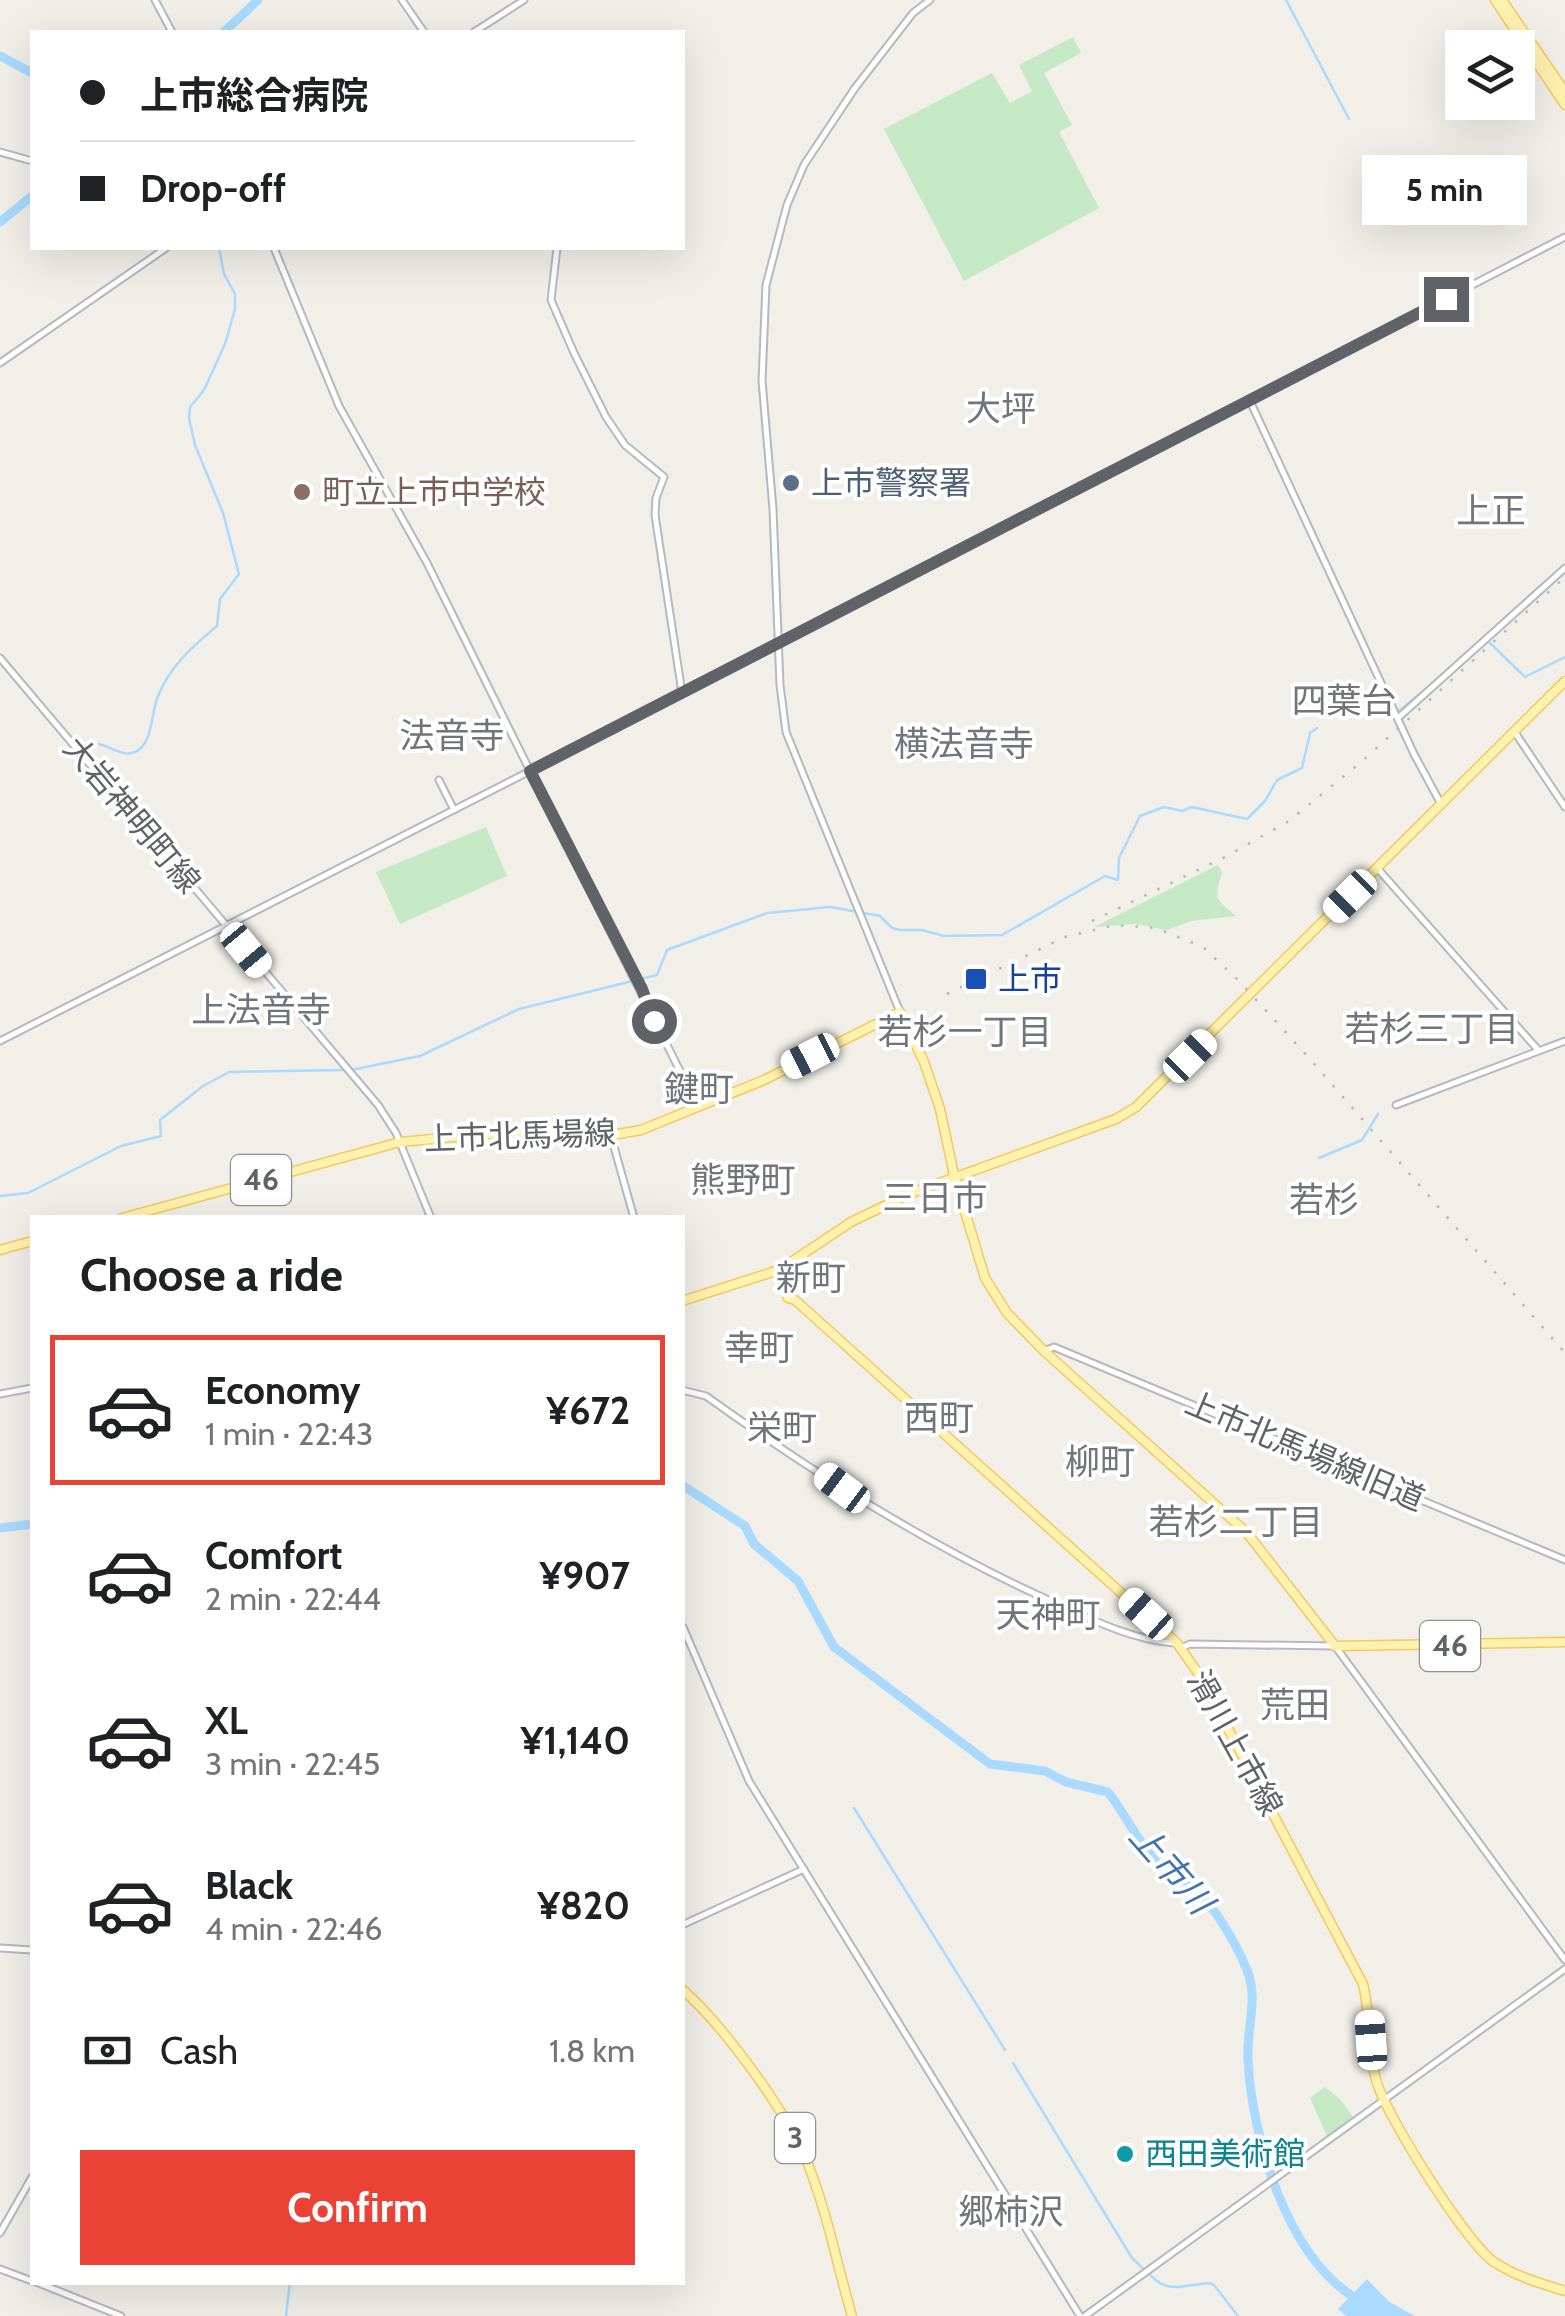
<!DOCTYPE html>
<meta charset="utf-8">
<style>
:root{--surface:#fff;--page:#f2f2f2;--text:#202124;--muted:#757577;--line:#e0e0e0;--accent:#ea4335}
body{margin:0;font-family:Cabin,"Noto Sans JP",sans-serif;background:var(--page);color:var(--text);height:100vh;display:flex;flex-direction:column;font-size:38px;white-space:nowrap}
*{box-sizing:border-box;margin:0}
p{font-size:32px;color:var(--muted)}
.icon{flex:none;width:55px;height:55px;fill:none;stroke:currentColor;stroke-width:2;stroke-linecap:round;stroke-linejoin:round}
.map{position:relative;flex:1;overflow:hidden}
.sheet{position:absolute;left:30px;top:1215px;width:655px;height:1070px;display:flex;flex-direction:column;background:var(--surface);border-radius:0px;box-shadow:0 10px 40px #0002}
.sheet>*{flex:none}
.top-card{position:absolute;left:30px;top:30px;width:655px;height:220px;border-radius:0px;box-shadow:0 10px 40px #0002;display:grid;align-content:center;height:220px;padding:0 50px;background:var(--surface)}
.tools{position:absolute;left:1445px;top:30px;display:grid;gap:20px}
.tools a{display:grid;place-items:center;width:90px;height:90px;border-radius:0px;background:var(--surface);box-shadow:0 10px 40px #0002;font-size:50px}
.end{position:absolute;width:45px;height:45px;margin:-22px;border:12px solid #5f6368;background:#fff;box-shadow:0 0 0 5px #fff}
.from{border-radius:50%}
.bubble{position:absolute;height:70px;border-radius:0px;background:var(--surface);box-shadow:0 10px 40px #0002;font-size:32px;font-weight:800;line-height:70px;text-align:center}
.car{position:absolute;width:30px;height:60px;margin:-30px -15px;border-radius:12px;box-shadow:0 0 8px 2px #0007;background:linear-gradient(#fff 24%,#345 0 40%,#fff 0 76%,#345 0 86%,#fff 0)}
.top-card b{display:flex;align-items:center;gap:35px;height:95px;font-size:38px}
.top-card b+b{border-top:2px solid var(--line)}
.top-card i{width:25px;height:25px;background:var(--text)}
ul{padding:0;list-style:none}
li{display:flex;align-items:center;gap:30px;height:150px;margin:0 20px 15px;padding:0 30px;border:5px solid transparent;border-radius:0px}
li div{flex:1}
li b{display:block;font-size:38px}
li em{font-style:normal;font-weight:800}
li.on{border-color:var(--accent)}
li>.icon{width:90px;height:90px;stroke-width:1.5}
h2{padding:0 50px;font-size:45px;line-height:120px}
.pay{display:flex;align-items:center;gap:25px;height:110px;padding:0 50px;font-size:38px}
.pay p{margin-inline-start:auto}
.primary-button{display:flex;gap:20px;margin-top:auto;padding:20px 50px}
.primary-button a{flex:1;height:115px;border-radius:0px;background:var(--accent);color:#fff;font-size:40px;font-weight:800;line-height:115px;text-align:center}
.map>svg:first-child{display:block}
.green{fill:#c5e8c5}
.water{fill:#aadaff}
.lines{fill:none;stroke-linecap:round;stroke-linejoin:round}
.stream{stroke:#aadaff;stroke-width:2.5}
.river{stroke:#aadaff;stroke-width:9}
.tertiary-casing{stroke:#b5b8bc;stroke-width:9}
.secondary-casing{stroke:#b6babf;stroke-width:9}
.primary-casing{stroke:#f2c960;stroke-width:11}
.tertiary{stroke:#fff;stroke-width:5}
.secondary{stroke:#fff;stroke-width:5}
.primary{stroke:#fff2af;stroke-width:8}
.rail{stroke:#b6b7b8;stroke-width:2.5;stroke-dasharray:2.5 12;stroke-linecap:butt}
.route{stroke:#5f6368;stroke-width:12}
.service-dot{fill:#5c6f8a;stroke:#fff;stroke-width:4}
.education-dot{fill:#8d6e63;stroke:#fff;stroke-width:4}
.transit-dot{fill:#1a4fb4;stroke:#fff;stroke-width:4}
.culture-dot{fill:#0f9aa8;stroke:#fff;stroke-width:4}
.labels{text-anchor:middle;stroke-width:8;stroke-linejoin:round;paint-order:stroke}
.shield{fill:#fff;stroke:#8f9295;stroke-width:2.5}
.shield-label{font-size:30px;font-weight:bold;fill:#5f6368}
.service-label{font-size:32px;fill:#4e5e75;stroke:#fff;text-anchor:start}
.education-label{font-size:32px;fill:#785e54;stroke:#fff;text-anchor:start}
.street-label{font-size:32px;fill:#5f6368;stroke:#fff}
.transit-label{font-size:32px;fill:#164399;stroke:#fff;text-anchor:start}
.culture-label{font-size:32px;fill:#0d838f;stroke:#fff;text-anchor:start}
.neighbourhood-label{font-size:35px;fill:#70757a;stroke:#fff}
.water-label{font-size:35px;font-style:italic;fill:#4174aa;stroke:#fff}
</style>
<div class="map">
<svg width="1565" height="2316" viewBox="0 0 1565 2316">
<rect width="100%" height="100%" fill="#f1efe8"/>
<path class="green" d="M1073,37L1081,53L1044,73L1072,125L1059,132L1099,208L964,281L884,129L992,73L1010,103L1032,91L1019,65Z
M486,827L507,876L400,924L376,872Z
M1218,865L1222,872C1214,899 1214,898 1236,916L1191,921L1167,930L1135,924L1094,927Z
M1325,2087L1340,2099L1353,2117L1327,2136L1310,2098Z"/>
<path class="water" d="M1367,2279L1388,2301L1415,2316H1346L1338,2309Z"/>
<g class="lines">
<path class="stream" d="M1286,0L1349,119
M1487,640L1525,677L1565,657
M1382,716L1399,711L1431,685
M84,744C103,738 119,759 135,752C153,744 151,713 158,696C170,666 193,646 217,626L220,599L239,574L223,513L195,445L189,418L190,407L204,390L225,344L235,309V294L224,274L219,248
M351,1070L420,1056L519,1009L657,975L667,950L767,913L830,907L880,916L892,928L900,930H922L944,936L1002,935L1105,876L1118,880L1119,858L1140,816L1164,807L1182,811L1192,807L1247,819L1265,801L1277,780L1302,768L1310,733L1317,728
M1319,1158L1362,1140L1378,1114
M0,1196L28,1193L121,1146L161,1136L160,1120L203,1086L229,1072L343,1070
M854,1808L1005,2050
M1013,2063L1132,2258C1167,2291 1160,2290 1208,2283L1214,2285L1238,2316
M286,2316L290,2282"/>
<path class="river" d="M224,32L258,0
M0,56L32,73
M0,222L32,196
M682,1485L745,1526L754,1544L798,1581L834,1647L990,1764L1045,1771L1066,1782L1108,1792C1126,1815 1140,1846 1161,1867C1171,1875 1183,1879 1193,1887C1215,1907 1236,1943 1247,1970C1259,2000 1246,2028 1248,2060C1252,2137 1287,2260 1359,2300
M0,1528L32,1524"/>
<g class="tertiary-casing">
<path id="tertiary" d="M155,0L172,32
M474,32L524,0
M0,152L32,161
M0,363L166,248
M1250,401L1414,754L1441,804
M682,693L1565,237
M1398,718L1565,568
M1514,731L1565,807
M439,780L454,810
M1378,869L1539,1051
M900,1012L786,732L780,685L773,509L762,381L766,285L787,205L804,165L855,88L913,13L930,0
M0,1041L530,771L427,563L339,406L274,248
M1396,1105L1565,1041
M611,1136L634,1218
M1044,1351L1054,1347L1565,1560
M683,1627L749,1781L1080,2316
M1335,1646L1565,1960
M682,1925L804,1869
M0,1948L32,1950
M1085,2316L1565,1969"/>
</g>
<g class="secondary-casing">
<path id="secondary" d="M402,0L424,32
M557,248L551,300L574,353L606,417L625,445L664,477L656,498L655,515L682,693L530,771L698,1107
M0,658L378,1105L396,1133L431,1218
M682,1390L706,1396C816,1475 930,1547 1053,1602C1093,1620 1130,1639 1174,1643
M0,1394L32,1388
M1181,1648L1190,1644L1335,1646
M0,2233L32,2177
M0,2269L32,2281
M36,2282L121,2316"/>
</g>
<g class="primary-casing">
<path id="primary" d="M1495,0L1565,105
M1502,0L1565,92
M122,1218L400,1142L488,1134H551L589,1139L641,1130L764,1080L900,1012L924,1062L940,1109L954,1175L985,1278L1007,1313L1044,1351L1247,1533L1335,1646L1565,1642
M0,1250L32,1241
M779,1270L788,1298L795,1300L1177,1643L1200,1676L1363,1984C1371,2016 1367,2051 1377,2083C1388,2118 1465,2241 1494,2262C1515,2276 1542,2284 1565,2291
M682,1301L779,1270L851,1222L909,1194L1116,1119L1136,1107L1565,681
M682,1989C723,2025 787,2112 807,2162C827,2211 837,2265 852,2316"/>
</g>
<use href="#tertiary" class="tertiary"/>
<use href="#secondary" class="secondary"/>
<use href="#primary" class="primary"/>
<path class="rail" d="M1092,921L1227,856L1289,821L1360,763L1565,577
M947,994L1065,937L1115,925L1156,928L1203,947L1239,981L1310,1059L1565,1353"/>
</g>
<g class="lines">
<path class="route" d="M654,1021L642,989L530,771L1446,299"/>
</g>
<circle class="service-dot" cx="791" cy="483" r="10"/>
<circle class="education-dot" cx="302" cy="492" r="10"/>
<rect class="transit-dot" x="964" y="967" width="24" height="24" rx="5"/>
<circle class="culture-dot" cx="1125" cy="2154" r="10"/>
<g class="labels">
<g class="shield">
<rect x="231" y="1155" width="60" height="50" rx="8"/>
<rect x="1420" y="1621" width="60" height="50" rx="8"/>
<rect x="775" y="2113" width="40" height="50" rx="8"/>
</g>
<g class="shield-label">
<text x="261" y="1190">46</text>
<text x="1450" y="1656">46</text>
<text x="795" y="2148">3</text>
</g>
<g class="service-label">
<text x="811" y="494">上市警察署</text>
</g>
<g class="education-label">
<text x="322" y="503">町立上市中学校</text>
</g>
<g class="street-label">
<text transform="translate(132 815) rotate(50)" y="11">大岩神明町線</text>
<text transform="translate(520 1136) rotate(-2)" y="11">上市北馬場線</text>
<text transform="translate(1305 1451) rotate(23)" y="11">上市北馬場線旧道</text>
<text transform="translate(1235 1743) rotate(61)" y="11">滑川上市線</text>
</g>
<g class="transit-label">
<text x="998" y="990">上市</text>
</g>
<g class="culture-label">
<text x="1145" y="2165">西田美術館</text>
</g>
<g class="neighbourhood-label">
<text x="1001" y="421">大坪</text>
<text x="1491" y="523">上正</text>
<text x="1344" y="713">四葉台</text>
<text x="452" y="748">法音寺</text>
<text x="964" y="756">横法音寺</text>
<text x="261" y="1022">上法音寺</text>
<text x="1432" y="1041">若杉三丁目</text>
<text x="965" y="1044">若杉一丁目</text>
<text x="699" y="1101">鍵町</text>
<text x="743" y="1192">熊野町</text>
<text x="935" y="1210">三日市</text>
<text x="1324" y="1212">若杉</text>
<text x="811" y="1290">新町</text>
<text x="759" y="1360">幸町</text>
<text x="939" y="1430">西町</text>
<text x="782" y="1440">栄町</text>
<text x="1100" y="1474">柳町</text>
<text x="1236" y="1534">若杉二丁目</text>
<text x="1048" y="1627">天神町</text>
<text x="1295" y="1717">荒田</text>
<text x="1011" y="2224">郷柿沢</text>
</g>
<g class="water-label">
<text transform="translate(1171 1869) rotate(49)" y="12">上市川</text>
</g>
</g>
</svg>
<div class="tools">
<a><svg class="icon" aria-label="layers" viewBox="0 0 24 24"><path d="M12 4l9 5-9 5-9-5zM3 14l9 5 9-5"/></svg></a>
</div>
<i class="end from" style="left:654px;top:1021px"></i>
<i class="end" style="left:1446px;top:299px"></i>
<div class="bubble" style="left:1362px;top:155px;width:165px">5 min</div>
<i class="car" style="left:1350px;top:896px;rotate:225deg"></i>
<i class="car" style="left:246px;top:950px;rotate:140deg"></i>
<i class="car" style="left:810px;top:1056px;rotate:243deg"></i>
<i class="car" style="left:1190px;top:1056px;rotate:45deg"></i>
<i class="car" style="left:842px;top:1488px;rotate:307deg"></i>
<i class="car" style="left:1146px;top:1614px;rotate:312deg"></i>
<i class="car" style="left:1371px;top:2040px;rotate:356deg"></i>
<div class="top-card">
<b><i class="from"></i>上市総合病院</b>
<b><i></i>Drop-off</b>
</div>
<section class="sheet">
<h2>Choose a ride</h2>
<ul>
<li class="on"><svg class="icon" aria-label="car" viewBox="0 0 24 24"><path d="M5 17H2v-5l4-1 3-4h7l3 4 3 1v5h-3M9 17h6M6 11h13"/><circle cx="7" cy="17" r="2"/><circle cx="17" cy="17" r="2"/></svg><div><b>Economy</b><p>1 min · 22:43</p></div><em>¥672</em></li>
<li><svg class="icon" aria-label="car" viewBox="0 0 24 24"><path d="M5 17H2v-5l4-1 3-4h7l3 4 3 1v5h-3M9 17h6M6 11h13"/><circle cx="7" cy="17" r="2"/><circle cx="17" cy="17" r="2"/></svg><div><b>Comfort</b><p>2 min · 22:44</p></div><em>¥907</em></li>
<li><svg class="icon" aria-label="car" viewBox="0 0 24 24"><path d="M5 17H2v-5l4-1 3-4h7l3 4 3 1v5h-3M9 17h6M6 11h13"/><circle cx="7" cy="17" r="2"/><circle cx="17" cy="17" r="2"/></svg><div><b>XL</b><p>3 min · 22:45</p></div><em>¥1,140</em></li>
<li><svg class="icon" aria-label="car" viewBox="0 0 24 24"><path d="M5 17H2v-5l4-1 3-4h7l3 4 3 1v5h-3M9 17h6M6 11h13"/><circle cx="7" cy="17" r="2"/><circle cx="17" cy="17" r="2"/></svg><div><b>Black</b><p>4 min · 22:46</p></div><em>¥820</em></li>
</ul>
<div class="pay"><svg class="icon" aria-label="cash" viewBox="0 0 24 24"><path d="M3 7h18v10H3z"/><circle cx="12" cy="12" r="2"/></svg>Cash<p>1.8 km</p></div>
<div class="primary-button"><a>Confirm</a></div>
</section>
</div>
